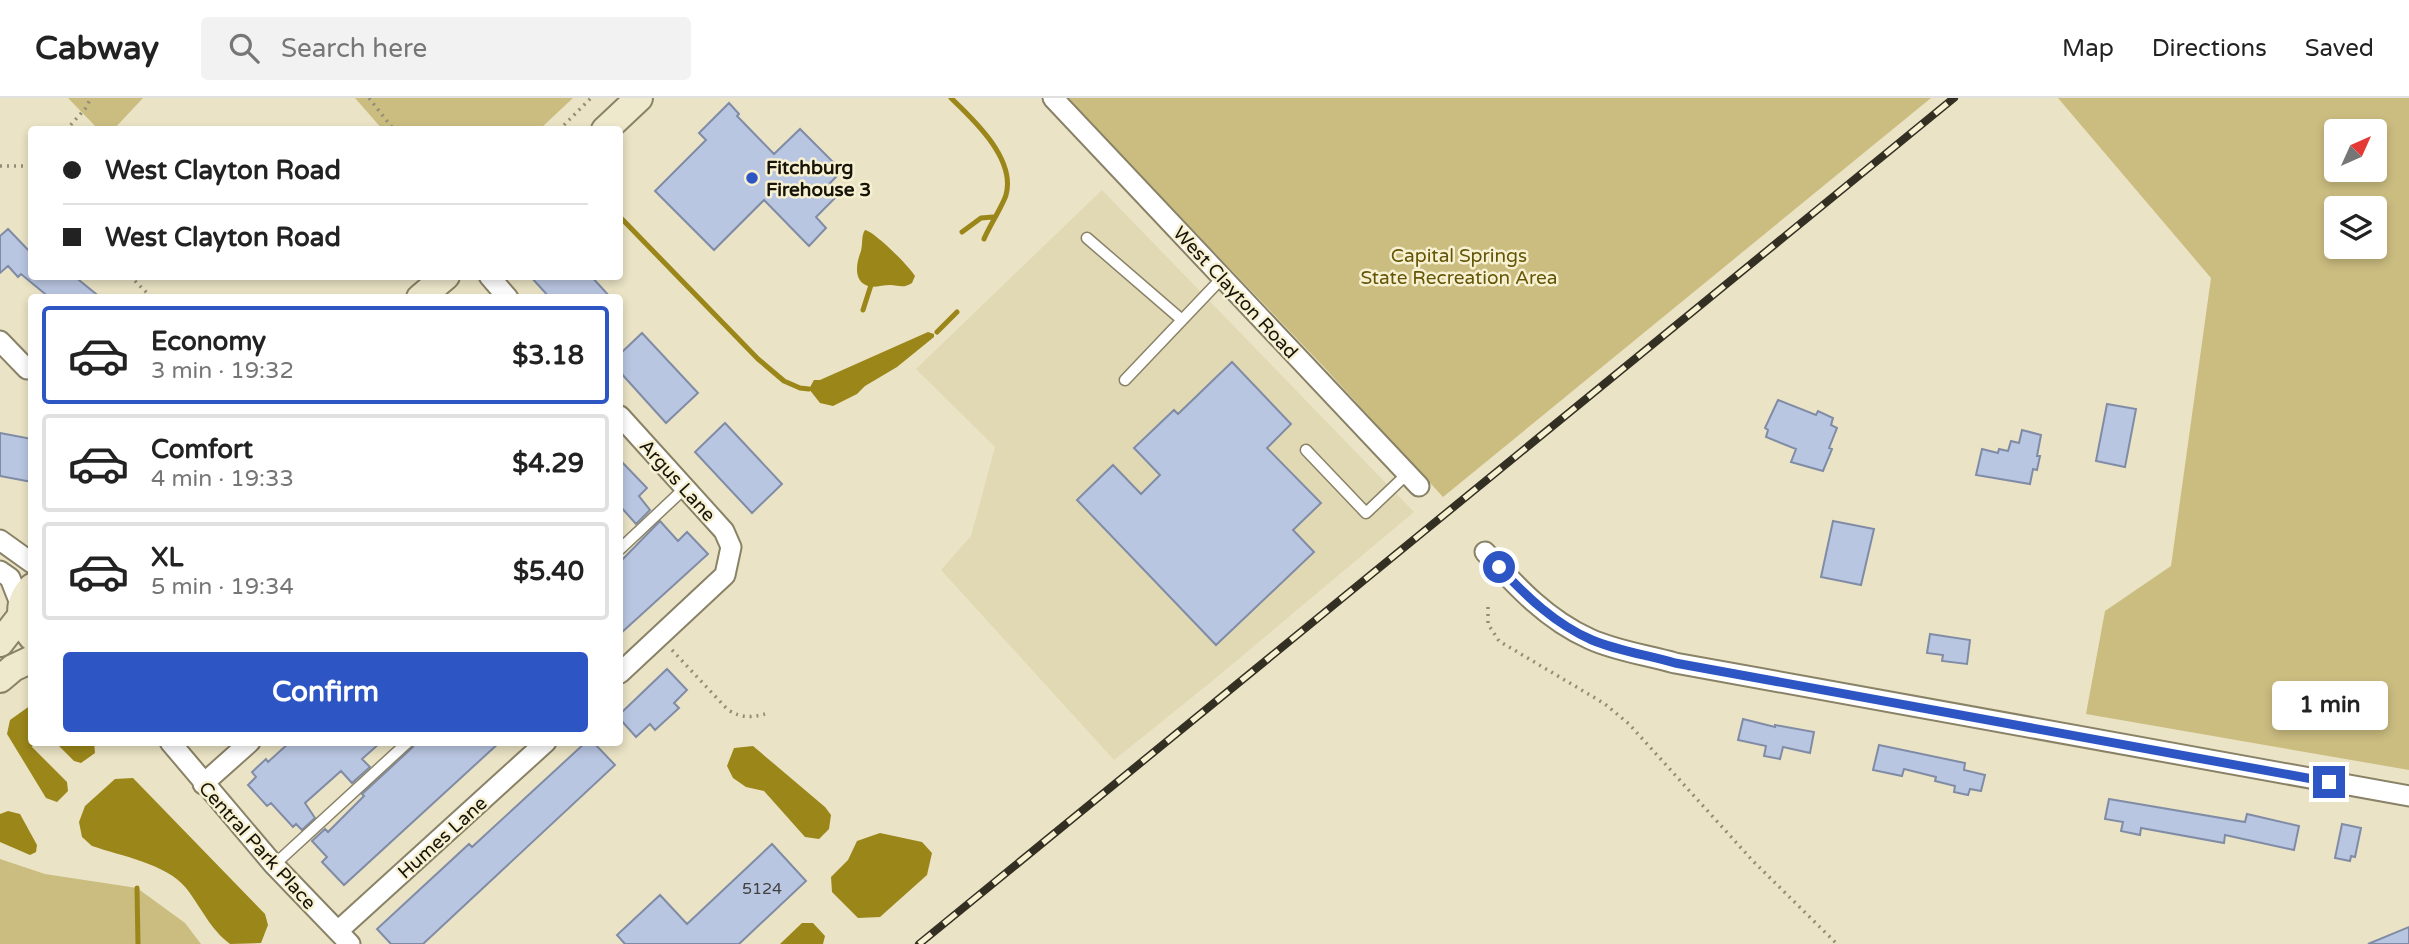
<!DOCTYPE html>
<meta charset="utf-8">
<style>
:root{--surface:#fff;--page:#f2f2f2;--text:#222;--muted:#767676;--line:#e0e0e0;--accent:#2d55c4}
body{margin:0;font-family:"Varela Round",sans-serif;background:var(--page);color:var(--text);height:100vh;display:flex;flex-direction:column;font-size:26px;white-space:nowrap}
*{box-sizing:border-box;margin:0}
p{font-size:23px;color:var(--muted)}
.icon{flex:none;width:38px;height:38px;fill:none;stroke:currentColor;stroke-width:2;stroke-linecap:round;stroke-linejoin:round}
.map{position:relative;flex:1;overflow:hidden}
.panel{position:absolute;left:28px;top:196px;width:595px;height:452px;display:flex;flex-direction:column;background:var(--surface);border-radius:7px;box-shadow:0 4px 10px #0003}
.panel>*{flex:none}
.guide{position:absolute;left:28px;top:28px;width:595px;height:154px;border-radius:7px;box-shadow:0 4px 10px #0003;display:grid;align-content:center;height:154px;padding:0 35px;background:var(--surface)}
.needle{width:46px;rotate:45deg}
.fabs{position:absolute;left:2324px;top:21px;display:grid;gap:14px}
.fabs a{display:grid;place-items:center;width:63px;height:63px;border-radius:7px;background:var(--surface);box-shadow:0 4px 10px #0003;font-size:35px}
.end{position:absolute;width:32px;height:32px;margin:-16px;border:9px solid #2d55c4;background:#fff;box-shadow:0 0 0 4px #fff}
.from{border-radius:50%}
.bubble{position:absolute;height:49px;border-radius:7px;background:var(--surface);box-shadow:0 4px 10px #0003;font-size:23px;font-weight:700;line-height:49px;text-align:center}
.guide b{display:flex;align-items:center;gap:24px;height:66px;font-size:26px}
.guide b+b{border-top:2px solid var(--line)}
.guide i{width:18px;height:18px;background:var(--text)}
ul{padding:12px 0 0;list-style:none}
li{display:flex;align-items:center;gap:21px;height:98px;margin:0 14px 10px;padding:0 21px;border:4px solid var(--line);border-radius:7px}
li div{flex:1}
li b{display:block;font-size:26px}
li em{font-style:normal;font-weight:700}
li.active{border-color:var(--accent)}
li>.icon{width:63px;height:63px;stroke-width:1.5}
.cta{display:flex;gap:14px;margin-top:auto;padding:14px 35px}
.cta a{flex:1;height:80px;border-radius:7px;background:var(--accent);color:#fff;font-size:28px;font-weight:700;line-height:80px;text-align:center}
header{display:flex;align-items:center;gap:42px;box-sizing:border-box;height:98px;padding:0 35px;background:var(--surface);border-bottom:2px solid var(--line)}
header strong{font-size:33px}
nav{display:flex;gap:38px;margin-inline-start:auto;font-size:24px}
.search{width:490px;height:63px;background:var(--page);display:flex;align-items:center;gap:18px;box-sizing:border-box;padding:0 24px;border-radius:7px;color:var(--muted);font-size:26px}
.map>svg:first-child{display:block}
.built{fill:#e1d9b4}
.green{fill:#cbbd80;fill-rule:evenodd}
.water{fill:#9b861a}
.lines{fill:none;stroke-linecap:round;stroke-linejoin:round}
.stream{stroke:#9b861a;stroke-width:5}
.building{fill:#b9c6e1;stroke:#808ca6;stroke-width:2}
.lane-casing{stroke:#898267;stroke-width:13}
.street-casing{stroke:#898267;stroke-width:23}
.secondary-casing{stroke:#898267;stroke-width:30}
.path{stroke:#938d78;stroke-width:3.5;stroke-dasharray:2 5;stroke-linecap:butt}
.lane{stroke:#fff;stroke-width:10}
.street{stroke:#fff;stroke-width:19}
.secondary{stroke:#eee8cc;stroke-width:26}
.rail-casing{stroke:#333023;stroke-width:8}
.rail{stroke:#f7f1d2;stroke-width:5;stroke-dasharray:16;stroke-linecap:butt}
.route{stroke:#2d55c4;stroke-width:9}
.poi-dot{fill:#2d55c4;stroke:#f7f1d2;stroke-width:2.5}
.labels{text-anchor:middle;stroke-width:5;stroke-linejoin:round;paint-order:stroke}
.number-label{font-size:16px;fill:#404040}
.poi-label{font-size:19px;font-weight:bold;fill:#17140a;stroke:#f7f1d2;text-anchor:start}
.park-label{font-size:19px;fill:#655607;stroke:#f7f1d2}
.street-label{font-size:19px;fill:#17140a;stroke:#f7f1d2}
</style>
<header>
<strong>Cabway</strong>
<div class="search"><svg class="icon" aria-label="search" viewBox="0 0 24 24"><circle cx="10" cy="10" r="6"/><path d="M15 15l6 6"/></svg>Search here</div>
<nav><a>Map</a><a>Directions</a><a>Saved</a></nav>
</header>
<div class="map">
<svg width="2409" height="846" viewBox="0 0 2409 846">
<rect width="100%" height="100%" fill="#eae3c5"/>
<path class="built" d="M1102,92L1414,414L1211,584L1114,662L941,472L971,438L995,349L916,271Z"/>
<path class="green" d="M68,0H143L114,31L99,32Z
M355,0H573L540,31L383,32Z
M1067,0H1931L1443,399L1323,268Z
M2058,0H2409V672L2086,616L2105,513L2171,468L2211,180ZM2375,33V72H2336V33ZM2336,110H2375V149H2336Z
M0,761L45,776L137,790L185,825L201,846H0Z"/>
<path class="water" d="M865,132C875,134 909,168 915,178L912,185C903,191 899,187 890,187C883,187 874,190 868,188C852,183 857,163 861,153C863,145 861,138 865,132Z
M928,234L934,236V239L897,269L865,288L857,296L833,308L820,305L809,291L814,282H820Z
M31,607L32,644H34L32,649L67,684L68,693L57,704L46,700L7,636L10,622Z
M55,644H94L95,655L81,665L74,663Z
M753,648L825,709L831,717L829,731L819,741L805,739L764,693L746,689L733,680L727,668L734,650Z
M133,680L265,816L268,827L261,845L230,846C210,831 201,809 186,790C167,766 121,758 92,748L82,739L79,724L85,708L115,681Z
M8,713L20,716L37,747L36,754L30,757L0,744V716Z
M880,735L922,744L932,755L927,777L880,819L858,820L832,794L831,779L848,762L857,743Z
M802,825H813L825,838L823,846H780Z"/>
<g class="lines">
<path class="stream" d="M951,0C974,22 1016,61 1006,97C1003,107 989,129 984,141
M620,119L758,261L784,283L800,290L809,291
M962,134L981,120L993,119
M863,212L871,187
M937,234L957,214
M137,790L138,846"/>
</g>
<path class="building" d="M729,5L739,16L737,18L774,56L800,31L842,73L830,85L840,95L816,119L826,130L809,148L764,102L714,152L655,93L706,42L699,35Z
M8,131L32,156V178H74L101,200H50L21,176L18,179L8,168L0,175V138Z
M530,178H591L611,200H550Z
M642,235L698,295L666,325L620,274V256Z
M1232,264L1291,326L1267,350L1321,405L1293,432L1314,454L1216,547L1077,402L1113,367L1141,396L1160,377L1134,350L1174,312L1178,316Z
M1778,302L1816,317L1818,313L1833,320L1831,327L1837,330L1829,350L1832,351L1823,373L1791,364L1796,351L1766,339L1768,332L1765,330Z
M2107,306L2136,311L2125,369L2096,363Z
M725,325L782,386L752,415L695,354Z
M2022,332L2041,337L2037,358H2040L2037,372L2033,371L2030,386L1976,377L1982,351L1998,355L1999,351L2008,353L2011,343L2019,345Z
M0,335L32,341V384L0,378Z
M620,362L647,390L639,398L650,412L636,426L620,408Z
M660,423L678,443L687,434L708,456L620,536V464Z
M1833,423L1874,431L1861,487L1821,479Z
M1930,536L1970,542L1967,566L1942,563L1943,557L1927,555Z
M667,571L687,592L674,605L679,610L655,632L650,626L636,639L620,621V616Z
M1743,621L1775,629V627L1814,634L1810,655L1783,649L1780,661L1764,658L1766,648L1738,642Z
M290,644H381L362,661L370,669L352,685L341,673L305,705L315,720L302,732L296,726L293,729L271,705L267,708L248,687L256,679L252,674L266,661L268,664Z
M415,644H500L344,787L322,764L327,759L312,743L325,731L328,734L364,698L362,696L413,649Z
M586,644H593L615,667L423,846H391L377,831L469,746L472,749Z
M1879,647L1965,665L1964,672L1985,677L1981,693L1970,691L1968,697L1954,694L1955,688L1935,683L1936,679L1904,671L1902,678L1873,672Z
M2109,701L2245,724L2247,716L2299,728L2294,752L2225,737L2224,745L2141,730L2140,737L2121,733L2123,724L2105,721Z
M2342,726L2361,730L2355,759L2351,758L2350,763L2335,760Z
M772,746L806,783L739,846H625L617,837L660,797L687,826Z
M2409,829V846H2368Z"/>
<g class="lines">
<g class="lane-casing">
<path id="lane" d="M1087,140L1182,222
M1125,282L1222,180
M1306,352L1366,415L1407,376
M620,451L685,390
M274,767L408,644"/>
</g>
<g class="street-casing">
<path id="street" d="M1053,0L1419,388
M489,178L508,200
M0,243L27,271
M620,318L724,433L731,449L725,477L620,575
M0,442L32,465
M1485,454C1516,488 1547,522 1590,541C1616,553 1647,557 1675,565L2409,698
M0,473L10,480L21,508
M170,644L274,767L350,846
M203,686L250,644
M338,833L546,644"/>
</g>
<g class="secondary-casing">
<path id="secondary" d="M605,32L639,0
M420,200L446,178
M32,489C17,504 18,523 32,539
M0,545L21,518
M0,581L13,570L32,561"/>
</g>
<path class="path" d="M369,0L394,32
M66,32L85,11L91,0
M559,32L591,0
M0,68H32
M130,178L152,200
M1488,509V526L1499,543L1605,606L1629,626L1752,762L1837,846
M672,552L728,612C742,620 750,620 765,616"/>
<use href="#lane" class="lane"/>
<use href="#street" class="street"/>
<use href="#secondary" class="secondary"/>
<g class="rail-casing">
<path id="rail" d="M919,846L1954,0"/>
</g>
<use href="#rail" class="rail"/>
</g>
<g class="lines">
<path class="route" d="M1499,469C1526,498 1555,526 1592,542C1618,553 1648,557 1675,565L2329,684"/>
</g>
<circle class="poi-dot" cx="752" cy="80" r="7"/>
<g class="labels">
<g class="number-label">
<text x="762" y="796">5124</text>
</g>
<g class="poi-label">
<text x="766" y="76">Fitchburg<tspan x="766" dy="22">Firehouse 3</tspan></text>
</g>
<g class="park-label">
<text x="1459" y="164">Capital Springs<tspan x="1459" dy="22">State Recreation Area</tspan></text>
</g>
<g class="street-label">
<text transform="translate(1236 194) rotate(47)" y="7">West Clayton Road</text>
<text transform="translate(678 382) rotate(48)" y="7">Argus Lane</text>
<text transform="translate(442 739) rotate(-42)" y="7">Humes Lane</text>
<text transform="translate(258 747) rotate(48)" y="7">Central Park Place</text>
</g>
</g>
</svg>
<div class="fabs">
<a><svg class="needle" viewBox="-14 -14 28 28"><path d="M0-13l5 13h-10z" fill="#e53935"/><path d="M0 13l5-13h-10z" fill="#767676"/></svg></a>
<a><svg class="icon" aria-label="layers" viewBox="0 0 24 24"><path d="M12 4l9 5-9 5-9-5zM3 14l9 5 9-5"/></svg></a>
</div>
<i class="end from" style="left:1499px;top:469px"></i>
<i class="end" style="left:2329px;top:684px"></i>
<div class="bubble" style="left:2272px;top:583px;width:116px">1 min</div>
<div class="guide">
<b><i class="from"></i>West Clayton Road</b>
<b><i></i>West Clayton Road</b>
</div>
<section class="panel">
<ul>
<li class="active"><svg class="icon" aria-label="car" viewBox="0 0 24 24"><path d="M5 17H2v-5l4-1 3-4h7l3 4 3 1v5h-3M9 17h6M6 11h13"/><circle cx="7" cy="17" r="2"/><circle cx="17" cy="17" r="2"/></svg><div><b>Economy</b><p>3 min · 19:32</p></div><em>$3.18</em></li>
<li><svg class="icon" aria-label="car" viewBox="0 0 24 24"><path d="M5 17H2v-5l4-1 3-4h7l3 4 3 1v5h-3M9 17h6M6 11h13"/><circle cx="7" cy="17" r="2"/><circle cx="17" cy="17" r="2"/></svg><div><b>Comfort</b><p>4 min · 19:33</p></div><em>$4.29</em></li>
<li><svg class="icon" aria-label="car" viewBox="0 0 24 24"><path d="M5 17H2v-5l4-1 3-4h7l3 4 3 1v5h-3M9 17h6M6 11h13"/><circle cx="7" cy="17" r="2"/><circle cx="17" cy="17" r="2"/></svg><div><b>XL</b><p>5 min · 19:34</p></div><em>$5.40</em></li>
</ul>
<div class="cta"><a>Confirm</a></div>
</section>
</div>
